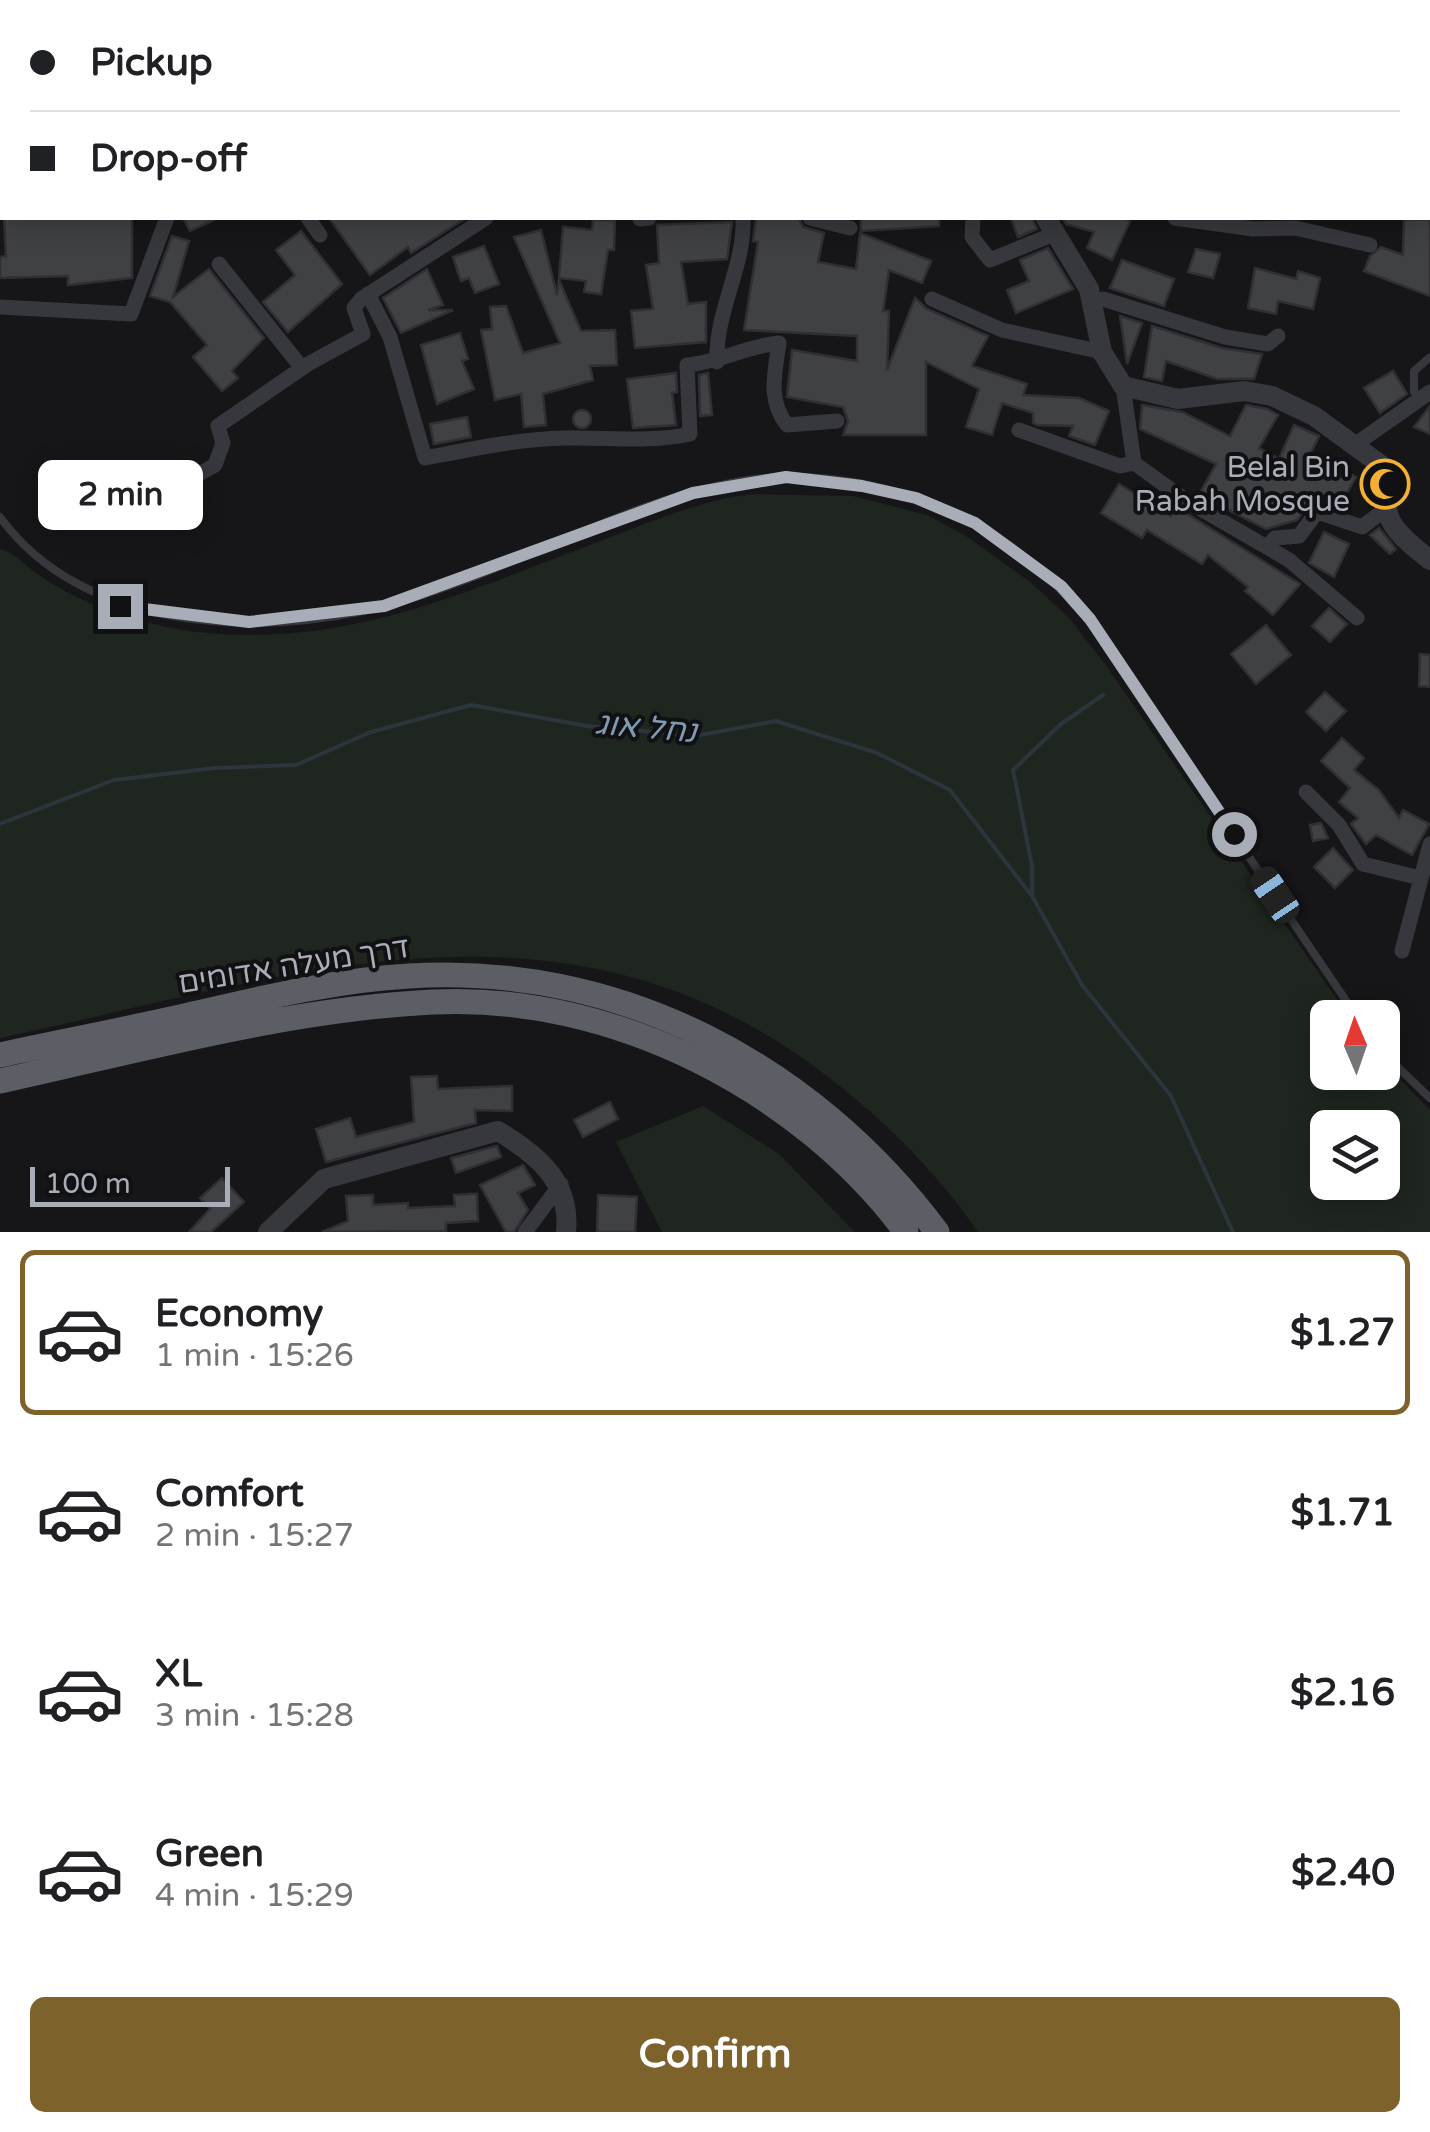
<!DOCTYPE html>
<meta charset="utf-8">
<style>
:root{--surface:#fff;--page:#f2f2f2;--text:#202124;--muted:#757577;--line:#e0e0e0;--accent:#7e622b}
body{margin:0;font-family:"Varela Round","Noto Sans Hebrew",sans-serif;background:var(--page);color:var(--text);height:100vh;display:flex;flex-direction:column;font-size:38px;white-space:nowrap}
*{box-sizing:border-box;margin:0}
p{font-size:32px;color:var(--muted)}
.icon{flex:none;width:55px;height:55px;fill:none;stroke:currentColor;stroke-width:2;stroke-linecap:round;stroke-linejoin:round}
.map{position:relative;height:1232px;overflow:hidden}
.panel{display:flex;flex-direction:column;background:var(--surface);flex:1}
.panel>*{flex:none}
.top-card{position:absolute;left:0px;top:0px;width:1430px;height:220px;box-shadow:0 5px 25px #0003;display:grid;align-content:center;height:220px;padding:0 30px;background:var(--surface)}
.needle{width:65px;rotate:358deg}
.buttons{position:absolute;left:1310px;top:1000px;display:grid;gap:20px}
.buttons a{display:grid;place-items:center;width:90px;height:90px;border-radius:15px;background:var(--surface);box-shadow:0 5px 25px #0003;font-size:50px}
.scale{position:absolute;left:30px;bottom:25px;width:200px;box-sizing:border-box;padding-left:10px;border:5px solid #a8adb8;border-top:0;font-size:28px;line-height:35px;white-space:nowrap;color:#a8adb8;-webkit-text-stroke:8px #111113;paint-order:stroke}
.end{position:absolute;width:45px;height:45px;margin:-22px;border:12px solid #a8adb8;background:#111;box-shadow:0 0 0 5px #111}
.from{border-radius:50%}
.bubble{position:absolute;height:70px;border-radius:15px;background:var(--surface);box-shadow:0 5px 25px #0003;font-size:32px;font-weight:700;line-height:70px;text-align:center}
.car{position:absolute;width:30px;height:60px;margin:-30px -15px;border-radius:12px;box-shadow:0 0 8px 2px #0007;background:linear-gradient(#222 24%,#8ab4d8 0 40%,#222 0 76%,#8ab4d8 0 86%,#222 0)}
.top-card b{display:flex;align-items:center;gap:35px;height:95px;font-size:38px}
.top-card b+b{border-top:2px solid var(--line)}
.top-card i{width:25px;height:25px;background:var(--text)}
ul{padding:18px 0 0;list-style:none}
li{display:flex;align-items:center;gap:30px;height:165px;margin:0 20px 15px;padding:0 10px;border:5px solid transparent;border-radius:15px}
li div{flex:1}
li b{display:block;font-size:38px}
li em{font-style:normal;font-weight:700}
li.selected{border-color:var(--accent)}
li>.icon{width:90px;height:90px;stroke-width:1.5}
.cta{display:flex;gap:20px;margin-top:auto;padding:20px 30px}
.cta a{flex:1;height:115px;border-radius:15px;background:var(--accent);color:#fff;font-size:40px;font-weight:700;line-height:115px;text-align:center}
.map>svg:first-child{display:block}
.green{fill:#1e261f;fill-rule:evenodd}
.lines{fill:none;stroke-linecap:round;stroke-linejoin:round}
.stream{stroke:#2c353c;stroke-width:4}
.building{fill:#404145;stroke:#303034;stroke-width:2.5}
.service{stroke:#37383d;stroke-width:8}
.minor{stroke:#37383d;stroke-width:15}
.tertiary{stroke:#37383d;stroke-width:20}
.trunk{stroke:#5b5e65;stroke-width:25}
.route{stroke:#a8adb8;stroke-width:12}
.labels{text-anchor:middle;stroke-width:8;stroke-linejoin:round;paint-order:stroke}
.poi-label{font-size:30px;fill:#a8adb8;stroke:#111113;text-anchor:end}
.street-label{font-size:30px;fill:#a8adb8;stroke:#111113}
.water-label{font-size:32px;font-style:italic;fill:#7f9bb3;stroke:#111113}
</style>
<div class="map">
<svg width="1430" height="1232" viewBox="0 0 1430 1232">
<rect width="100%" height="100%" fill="#161618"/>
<path class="green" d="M753,494L853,496L927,515L966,536L1029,581L1070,619L1105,664L1349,1017L1328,1018V1072H1382L1383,1062L1430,1110V1232H978C932,1165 874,1110 808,1062C551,878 279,979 0,1038V549C16,553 29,569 43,578C90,609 152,628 207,633C353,647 475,588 608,538C656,520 702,500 753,494ZM1328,1128H1382V1182H1328Z
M703,1106L779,1154L855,1232H662L616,1142Z"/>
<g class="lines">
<path class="stream" d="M0,824L114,780L215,768L296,765L371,732L471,705L587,726L695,736L776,721L877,753L950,790L1032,896L1082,985L1171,1096L1233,1232
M1032,896V866L1013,770L1061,724L1103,695"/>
</g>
<path class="building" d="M4,218H132V278L68,285V276L0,278V257L6,256Z
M183,218H218L190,231Z
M329,218H466L411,253L408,247L370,275Z
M756,218H799L803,227L824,233L818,262L856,269L860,233L931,261L922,283L889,270L883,311H889L887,370L915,298L927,309L988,336L972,366L1027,384L1023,395L1079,398L1109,411L1095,445L1069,436L1073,426L1037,425L1033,423V413L1002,403L992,435L966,427L979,389L926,362V435H843L848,421L843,407L787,397L792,350L857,361V336L744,330L758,242L753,241Z
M861,218H939V226L861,231Z
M1011,218H1032L1037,229L1018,237Z
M1062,218H1122L1130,221L1112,260L1087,248L1094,232L1066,224Z
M1404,219L1430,220V296L1364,271L1370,256L1381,247L1403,255Z
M593,220H615L614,250H608L601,294L584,292L586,281L559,278L563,227L592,230Z
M732,222L727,259L681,262L688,304L706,302V342L635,348L631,311L653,309L646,265L659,263L657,225Z
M541,230L557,295L559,280L581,331L615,330L617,365L590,366L593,380L543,394L546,425L524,427L521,394L495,400L481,330L492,329L490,307L506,306L523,353L560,343L514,237Z
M301,231L342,284L288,332L263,302L295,275L276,250Z
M172,236L189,241L173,297L209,269L264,338L232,371L238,378L222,391L193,357L207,345L170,302L150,296Z
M484,246L499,284L475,293L469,278L461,281L453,257Z
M1048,248L1073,289L1016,313L1007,290L1029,281L1020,260Z
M1196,249L1220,254L1213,278L1188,272Z
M1122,260L1174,279L1164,306L1110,288Z
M1255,268L1296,279L1298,271L1320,278L1313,309L1278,301L1276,314L1248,308Z
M427,269L443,305L428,310H453L401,333L383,298Z
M1120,316L1142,323L1127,364Z
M1152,326L1222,348L1262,354L1254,379H1217L1166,361L1162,381L1144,377Z
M460,333L468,359L462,361L474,389L437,404L421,345Z
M1393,371L1407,394L1380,413L1364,388Z
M676,373L677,392L672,393L676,425L633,428L627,379Z
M708,373L712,415L700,416L699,375Z
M1142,405L1182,412L1230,436L1246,405L1267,409L1278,415L1259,448L1279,459L1294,425L1319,436L1311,453L1356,477L1340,505L1318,493L1297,520L1266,529L1199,495L1216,464L1140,429Z
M1430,406V434L1414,427Z
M573 419a9 9 0 1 1 18 0a9 9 0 1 1-18 0Z
M467,417L471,437L434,444L430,424Z
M1119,484L1171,516L1176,507L1300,584L1273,615L1245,591L1248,587L1208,555L1202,564L1147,530L1142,538L1101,513Z
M1379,528L1396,549L1390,554L1370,535Z
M1324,532L1349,544L1334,577L1309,563Z
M1329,608L1347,624L1330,642L1312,626Z
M1266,625L1291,655L1256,684L1231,654Z
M1420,654L1430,655V687L1419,686Z
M1325,692L1346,711L1326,731L1306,712Z
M1342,738L1364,758L1354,770L1379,790L1399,818L1403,810L1429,824L1412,855L1376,835L1366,844L1351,824L1358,818L1339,802L1350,788L1321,761Z
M1321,823L1328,838L1313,841L1310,825Z
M1333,848L1353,870L1335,888L1314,867Z
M437,1076L438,1089L512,1086V1111L475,1110L476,1123L326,1162L316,1129L350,1118L356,1137L414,1122L411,1077Z
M610,1102L618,1119L583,1137L574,1120Z
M497,1146L501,1157L456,1173L451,1158Z
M523,1165L535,1185L518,1193L528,1210L514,1232H506L480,1185Z
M222,1178L244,1202L211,1232H189L210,1209L200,1198Z
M471,1194H477L478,1221L446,1223V1231L322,1232L348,1221L346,1196L373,1195V1205L408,1203V1208L455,1206L454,1195Z
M598,1195L637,1197L635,1232H597Z"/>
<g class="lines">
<path class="service" d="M1423,400L1414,392V371L1429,358
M0,517C83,631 258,639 385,606C507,575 616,503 741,481C816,468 910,487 976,524C1076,580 1128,675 1189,767C1245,851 1301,935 1358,1018
M1382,1052L1430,1098"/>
<path class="minor" d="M88,0L97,2
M187,0L189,2
M430,0L432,2
M922,0L925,2
M1111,0L1113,2
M135,2L146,0
M406,2L409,0
M308,218L320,235
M810,218L850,228
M973,218L972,237L990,260L1054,234
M1175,218L1253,229L1295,228L1370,245
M640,219L649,218
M219,264L302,368
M368,294L390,337L425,458C472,449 518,439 565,438C609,437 648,443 690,434L687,365C720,362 747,346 779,343C775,373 767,399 787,425L837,421
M932,299L1002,330L1102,352
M1092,302L1103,299L1225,337L1268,344L1278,336
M0,307L131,314L167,218
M717,362C715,311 745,267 743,218
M1123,386L1134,463L1187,501L1289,560L1357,618
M1019,430L1120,466L1134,463
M1356,444L1430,392
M185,482L215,465L223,443L218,426L308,364L363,334L354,308L361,299L486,218
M1267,547L1275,538L1299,536L1317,512L1362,527L1387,508
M1306,792L1339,825L1363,864L1420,878
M1402,951L1430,844
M525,1232L561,1184"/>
<path class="tertiary" d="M672,2L673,0
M1046,218L1089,289L1102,352L1123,386L1178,399L1244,391L1272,396L1314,416L1392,473C1395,486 1389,491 1387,504C1385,527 1414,547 1430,560
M268,1232L324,1179L498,1131C538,1155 571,1182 566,1232"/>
<path class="trunk" d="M0,1055C64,1041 129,1029 193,1014C263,998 336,980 409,976C619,963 813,1065 937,1232
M0,1081C142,1050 288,1009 433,1002C612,993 801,1090 906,1232"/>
</g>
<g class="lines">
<path class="route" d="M120,606L249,622L384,606L693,493L786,477L862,486L916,498L975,523L1061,586L1090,619L1234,834"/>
</g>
<defs>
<g id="mosque-ring" transform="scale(2.5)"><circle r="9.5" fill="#111113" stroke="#f2b134" stroke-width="1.5"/><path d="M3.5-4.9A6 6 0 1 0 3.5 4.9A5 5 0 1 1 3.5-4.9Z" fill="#f2b134"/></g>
</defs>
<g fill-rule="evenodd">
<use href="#mosque-ring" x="1385" y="484"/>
</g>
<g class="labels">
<g class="poi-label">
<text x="1350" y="477">Belal Bin<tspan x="1350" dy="34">Rabah Mosque</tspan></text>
</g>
<g class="street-label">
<text transform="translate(294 965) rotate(-9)" y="10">דרך מעלה אדומים</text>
</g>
<g class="water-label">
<text transform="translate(646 727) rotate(5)" y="11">נחל אוג</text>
</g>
</g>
</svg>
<div class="buttons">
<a><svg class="needle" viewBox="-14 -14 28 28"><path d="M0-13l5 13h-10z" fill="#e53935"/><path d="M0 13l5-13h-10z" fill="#757577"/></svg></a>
<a><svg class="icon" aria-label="layers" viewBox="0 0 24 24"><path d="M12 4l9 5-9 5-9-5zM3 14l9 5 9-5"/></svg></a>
</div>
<div class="scale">100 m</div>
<i class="end from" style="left:1234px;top:834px"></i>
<i class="end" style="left:120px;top:606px"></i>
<div class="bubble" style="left:38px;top:460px;width:165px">2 min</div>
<i class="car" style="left:1275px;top:895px;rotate:326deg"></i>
<div class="top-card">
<b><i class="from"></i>Pickup</b>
<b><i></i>Drop-off</b>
</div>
</div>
<section class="panel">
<ul>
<li class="selected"><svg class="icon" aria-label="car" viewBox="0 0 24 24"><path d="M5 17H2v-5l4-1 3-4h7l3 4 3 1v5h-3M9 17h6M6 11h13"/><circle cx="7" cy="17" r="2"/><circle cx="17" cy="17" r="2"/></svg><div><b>Economy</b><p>1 min · 15:26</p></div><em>$1.27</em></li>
<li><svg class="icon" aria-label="car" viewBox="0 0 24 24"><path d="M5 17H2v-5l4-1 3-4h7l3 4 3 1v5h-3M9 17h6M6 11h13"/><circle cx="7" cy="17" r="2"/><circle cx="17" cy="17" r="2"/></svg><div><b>Comfort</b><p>2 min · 15:27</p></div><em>$1.71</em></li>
<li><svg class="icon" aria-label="car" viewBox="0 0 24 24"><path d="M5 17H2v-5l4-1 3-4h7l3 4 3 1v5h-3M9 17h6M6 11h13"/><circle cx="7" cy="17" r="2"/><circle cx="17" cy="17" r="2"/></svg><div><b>XL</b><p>3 min · 15:28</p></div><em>$2.16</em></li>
<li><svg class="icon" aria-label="car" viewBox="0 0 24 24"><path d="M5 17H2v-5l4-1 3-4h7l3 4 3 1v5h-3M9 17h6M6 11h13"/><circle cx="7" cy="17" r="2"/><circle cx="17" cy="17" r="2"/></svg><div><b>Green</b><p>4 min · 15:29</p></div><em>$2.40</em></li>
</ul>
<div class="cta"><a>Confirm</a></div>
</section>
